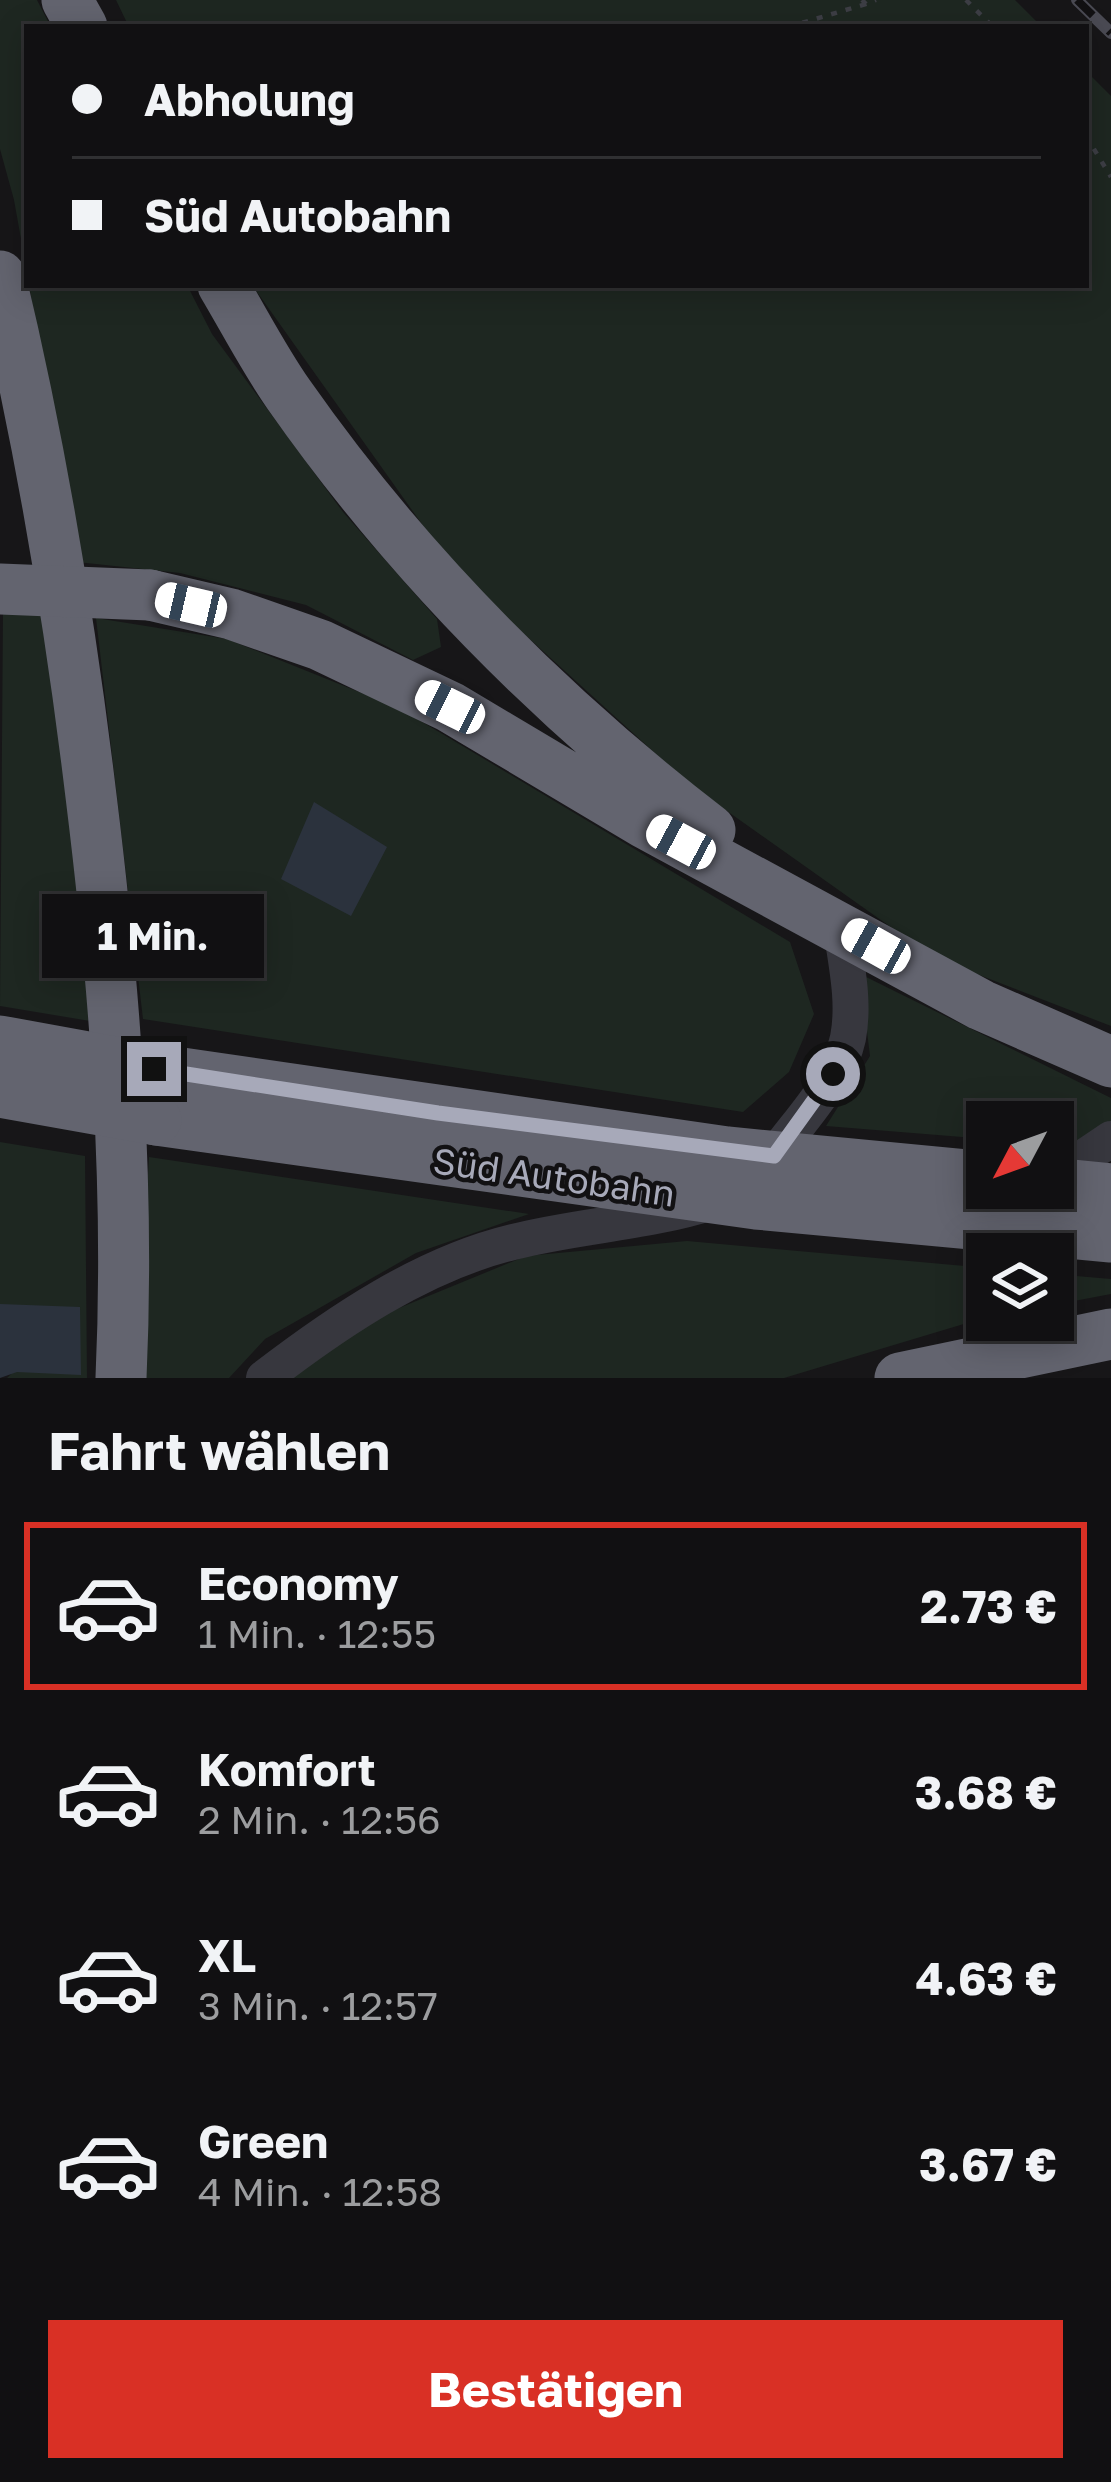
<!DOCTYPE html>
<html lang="de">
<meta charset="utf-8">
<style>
:root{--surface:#111012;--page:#1e1e20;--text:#f1f3f6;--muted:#9c9d9f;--line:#303032;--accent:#d93025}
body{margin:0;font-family:"Golos Text",sans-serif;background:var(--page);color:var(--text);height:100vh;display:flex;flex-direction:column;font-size:45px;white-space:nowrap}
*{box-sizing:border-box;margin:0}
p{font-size:39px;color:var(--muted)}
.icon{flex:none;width:66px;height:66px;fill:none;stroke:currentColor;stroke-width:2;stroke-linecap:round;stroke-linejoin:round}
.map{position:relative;height:1378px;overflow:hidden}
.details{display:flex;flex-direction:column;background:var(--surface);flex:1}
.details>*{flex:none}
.top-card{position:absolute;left:24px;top:24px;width:1065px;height:264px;border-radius:0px;box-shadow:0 6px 30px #0003,0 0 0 3px var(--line);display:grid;align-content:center;height:264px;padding:0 48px;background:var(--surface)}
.needle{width:78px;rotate:229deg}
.tools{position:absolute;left:966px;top:1101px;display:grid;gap:24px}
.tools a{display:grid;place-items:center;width:108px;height:108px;border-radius:0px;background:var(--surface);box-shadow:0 6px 30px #0003,0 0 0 3px var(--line);font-size:60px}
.end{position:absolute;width:54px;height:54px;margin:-27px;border:15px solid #a7a9b9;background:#111;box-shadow:0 0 0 6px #111}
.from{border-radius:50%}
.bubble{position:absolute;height:84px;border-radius:0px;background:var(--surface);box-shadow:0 6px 30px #0003,0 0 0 3px var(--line);font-size:39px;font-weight:700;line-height:84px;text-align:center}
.car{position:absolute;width:36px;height:72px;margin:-36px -18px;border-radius:15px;box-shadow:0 0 9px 3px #0007;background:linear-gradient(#fff 24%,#345 0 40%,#fff 0 76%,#345 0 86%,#fff 0)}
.top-card b{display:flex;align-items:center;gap:42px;height:114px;font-size:45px}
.top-card b+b{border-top:3px solid var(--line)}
.top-card i{width:30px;height:30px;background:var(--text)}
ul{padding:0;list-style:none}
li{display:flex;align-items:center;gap:36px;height:168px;margin:0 24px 18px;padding:0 24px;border:6px solid transparent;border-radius:0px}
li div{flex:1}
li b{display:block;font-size:45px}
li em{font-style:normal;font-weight:700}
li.on{border-color:var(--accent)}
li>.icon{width:108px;height:108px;stroke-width:1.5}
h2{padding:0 48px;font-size:54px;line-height:144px}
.action{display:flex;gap:24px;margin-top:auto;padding:24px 48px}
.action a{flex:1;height:138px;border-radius:0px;background:var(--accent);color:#fff;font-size:48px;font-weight:700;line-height:138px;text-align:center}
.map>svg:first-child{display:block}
.green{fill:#1e2721}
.water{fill:#2b323d}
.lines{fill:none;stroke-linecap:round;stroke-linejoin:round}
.path{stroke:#3d3e45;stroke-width:4.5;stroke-dasharray:6 9;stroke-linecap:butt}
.minor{stroke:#37373e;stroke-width:36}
.highway{stroke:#63646f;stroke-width:51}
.rail-casing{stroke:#4a4a53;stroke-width:12}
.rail{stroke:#121113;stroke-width:8;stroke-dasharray:22;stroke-linecap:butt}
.highway-bridge{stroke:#63646f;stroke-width:51}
.route{stroke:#a7a9b9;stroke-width:15}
.labels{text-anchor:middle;stroke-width:9;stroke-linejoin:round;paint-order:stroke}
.street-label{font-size:36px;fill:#a7a9b9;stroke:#121113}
</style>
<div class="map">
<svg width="1111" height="1378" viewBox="0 0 1111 1378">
<rect width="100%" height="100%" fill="#171618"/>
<path class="green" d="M0,0H37L51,27H27V272L14,200L0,149Z
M116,0H1015L1042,27H129Z
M1086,71L1111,96V1026L933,957L689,784L456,572L252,285H1086Z
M29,285H187L212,334L343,512L437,619L441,647L413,660L306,605L180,573L77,562Z
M3,611H48L102,1023L0,1006Z
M96,618L227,639L399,708L790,942L814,1014L789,1072L743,1112L143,1019Z
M860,974L1111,1098V1150L1053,1145V1122H987V1139L826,1126L870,1056Z
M0,1142L85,1156L87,1378H7L80,1308L0,1306Z
M149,1157L529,1214L416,1253L265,1339L229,1378H136Z
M687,1241L987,1268V1317L784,1378H292L370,1320L526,1256Z
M1053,1274L1111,1279V1294L1053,1305Z"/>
<path class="water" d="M314,802L387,847L351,916L281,879Z
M0,1304L80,1307L81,1375L17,1372L0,1378Z"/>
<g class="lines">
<path class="path" d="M862,0L866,4L876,0
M966,0L993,27
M788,27L866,4
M1086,136L1111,177"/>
<path class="minor" d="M774,1156C799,1121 839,1081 848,1038C855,1001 846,963 841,927
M1053,1178L1111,1139
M264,1378C337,1322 422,1264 513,1242C580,1225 646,1223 712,1202"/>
<path class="highway" d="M67,0L82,27
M0,276C41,447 70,621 91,796C115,990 130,1182 121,1378
M223,285C245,322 265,361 289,395C406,562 549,706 710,830
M150,595L231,614L320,645L450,707L645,823L981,1005L1111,1062
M154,1069L727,1152L987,1177
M156,1120L756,1204L1111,1237
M1053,1183L1111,1189
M900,1378L1111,1334"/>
<g class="rail-casing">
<path id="rail" d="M1077,0L1111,33"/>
</g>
<use href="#rail" class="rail"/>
<path class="highway-bridge" d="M0,589L150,595
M0,1041L154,1069
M0,1092L156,1120"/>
</g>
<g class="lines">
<path class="route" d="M154,1069L438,1113L774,1156L833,1074"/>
</g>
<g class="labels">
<g class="street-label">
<text transform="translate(554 1177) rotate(8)" y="13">Süd Autobahn</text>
</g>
</g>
</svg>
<div class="tools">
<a><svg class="needle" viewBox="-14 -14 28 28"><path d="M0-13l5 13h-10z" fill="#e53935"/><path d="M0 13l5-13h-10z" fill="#9c9d9f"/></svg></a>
<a><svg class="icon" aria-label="layers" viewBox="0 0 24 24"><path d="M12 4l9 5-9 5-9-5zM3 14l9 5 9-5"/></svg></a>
</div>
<i class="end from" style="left:833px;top:1074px"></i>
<i class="end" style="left:154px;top:1069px"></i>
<div class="bubble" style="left:42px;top:894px;width:222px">1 Min.</div>
<i class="car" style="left:191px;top:605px;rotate:283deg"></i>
<i class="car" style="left:450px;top:707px;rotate:296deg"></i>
<i class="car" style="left:681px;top:842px;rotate:298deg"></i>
<i class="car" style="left:876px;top:946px;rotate:299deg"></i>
<div class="top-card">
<b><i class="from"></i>Abholung</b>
<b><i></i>Süd Autobahn</b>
</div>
</div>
<section class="details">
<h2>Fahrt wählen</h2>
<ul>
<li class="on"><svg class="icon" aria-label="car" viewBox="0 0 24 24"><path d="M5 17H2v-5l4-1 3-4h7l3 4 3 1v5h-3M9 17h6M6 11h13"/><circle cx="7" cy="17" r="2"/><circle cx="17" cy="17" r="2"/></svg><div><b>Economy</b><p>1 Min. · 12:55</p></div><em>2.73 €</em></li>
<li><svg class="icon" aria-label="car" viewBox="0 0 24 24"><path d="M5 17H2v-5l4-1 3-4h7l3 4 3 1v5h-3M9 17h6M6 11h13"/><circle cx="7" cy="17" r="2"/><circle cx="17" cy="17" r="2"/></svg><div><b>Komfort</b><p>2 Min. · 12:56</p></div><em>3.68 €</em></li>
<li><svg class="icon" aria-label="car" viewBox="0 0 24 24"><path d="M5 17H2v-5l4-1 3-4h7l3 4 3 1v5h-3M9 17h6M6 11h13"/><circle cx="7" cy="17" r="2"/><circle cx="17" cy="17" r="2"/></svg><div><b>XL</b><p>3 Min. · 12:57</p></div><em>4.63 €</em></li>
<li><svg class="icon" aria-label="car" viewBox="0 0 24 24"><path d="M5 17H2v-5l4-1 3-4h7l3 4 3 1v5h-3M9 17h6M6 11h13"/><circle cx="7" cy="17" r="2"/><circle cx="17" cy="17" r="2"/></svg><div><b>Green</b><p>4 Min. · 12:58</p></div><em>3.67 €</em></li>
</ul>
<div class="action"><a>Bestätigen</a></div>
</section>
